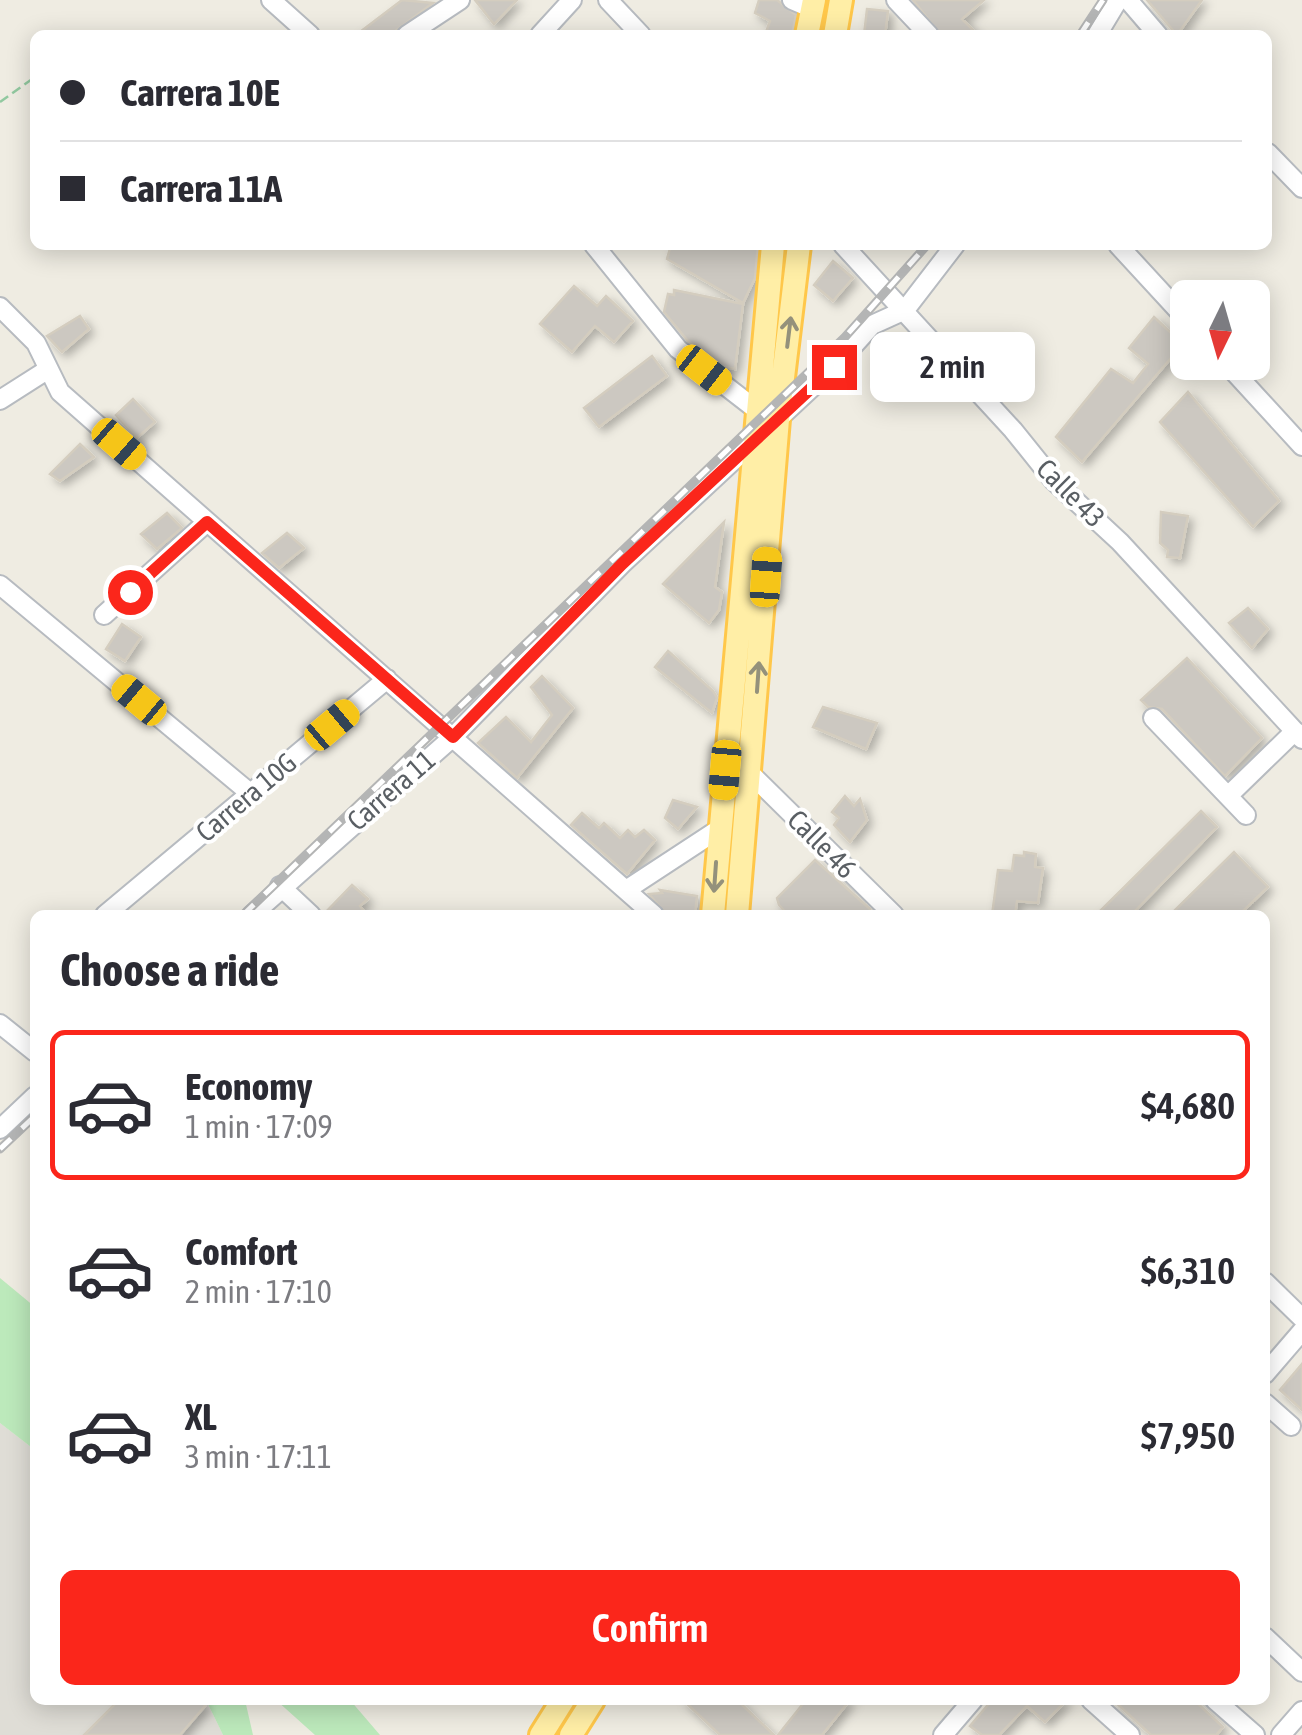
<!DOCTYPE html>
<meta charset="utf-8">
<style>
:root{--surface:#fff;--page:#f7f7f7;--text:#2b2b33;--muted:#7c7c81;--line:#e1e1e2;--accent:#fb261b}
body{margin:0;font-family:"Asap Condensed",sans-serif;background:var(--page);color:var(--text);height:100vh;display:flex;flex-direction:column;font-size:38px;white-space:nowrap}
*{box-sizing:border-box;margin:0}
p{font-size:32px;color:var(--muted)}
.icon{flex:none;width:55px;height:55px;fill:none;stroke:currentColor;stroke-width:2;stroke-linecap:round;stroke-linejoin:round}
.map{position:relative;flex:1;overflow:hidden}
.side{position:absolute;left:30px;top:910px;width:1240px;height:795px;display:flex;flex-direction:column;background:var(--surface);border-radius:15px;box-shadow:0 5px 25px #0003}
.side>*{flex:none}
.hud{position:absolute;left:30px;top:30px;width:1242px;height:220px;border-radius:15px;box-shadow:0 5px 25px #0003;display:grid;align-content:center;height:220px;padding:0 30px;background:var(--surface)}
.needle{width:65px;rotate:185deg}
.fabs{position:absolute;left:1170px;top:280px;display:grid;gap:20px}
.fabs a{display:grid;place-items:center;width:100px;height:100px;border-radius:15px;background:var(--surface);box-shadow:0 5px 25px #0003;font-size:50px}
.end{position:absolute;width:45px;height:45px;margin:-22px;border:12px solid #fb261b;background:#fff;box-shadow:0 0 0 5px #fff}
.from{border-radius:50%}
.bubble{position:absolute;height:70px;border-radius:15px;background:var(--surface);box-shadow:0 5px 25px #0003;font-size:32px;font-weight:600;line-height:70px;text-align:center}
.car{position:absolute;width:30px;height:60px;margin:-30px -15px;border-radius:12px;box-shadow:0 0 8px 2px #0007;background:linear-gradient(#f5c518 24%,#345 0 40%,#f5c518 0 76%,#345 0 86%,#f5c518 0)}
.hud b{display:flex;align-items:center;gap:35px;height:95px;font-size:38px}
.hud b+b{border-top:2px solid var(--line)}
.hud i{width:25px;height:25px;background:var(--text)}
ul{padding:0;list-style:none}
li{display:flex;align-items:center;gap:30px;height:150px;margin:0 20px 15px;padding:0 10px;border:5px solid transparent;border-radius:15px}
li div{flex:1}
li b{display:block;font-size:38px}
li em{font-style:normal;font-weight:600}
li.current{border-color:var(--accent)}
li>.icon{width:90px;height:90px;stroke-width:1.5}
h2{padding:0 30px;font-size:45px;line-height:120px}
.cta{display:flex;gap:20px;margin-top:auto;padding:20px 30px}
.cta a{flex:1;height:115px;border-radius:15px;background:var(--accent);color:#fff;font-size:40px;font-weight:600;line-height:115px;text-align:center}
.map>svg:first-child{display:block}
.industrial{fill:#dfddd6}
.green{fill:#bce9bb}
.building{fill:#ccc8c1;stroke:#d4cdbf;stroke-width:2.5;filter:url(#shadow)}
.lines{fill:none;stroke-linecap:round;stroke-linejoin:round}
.minor-casing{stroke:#b7bbc0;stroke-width:22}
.major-casing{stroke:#ffc74a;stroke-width:28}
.path{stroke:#92c9a0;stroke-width:2.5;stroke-dasharray:10 5;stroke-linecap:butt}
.minor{stroke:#fff;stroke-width:18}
.major{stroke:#ffeea6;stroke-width:22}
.rail-casing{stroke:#b4b5b5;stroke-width:9}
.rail{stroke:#fff;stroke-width:5;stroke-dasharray:15;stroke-linecap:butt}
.oneway{stroke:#94917b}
.route{stroke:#fb261b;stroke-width:12}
.labels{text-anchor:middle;stroke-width:8;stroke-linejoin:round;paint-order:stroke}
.street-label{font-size:28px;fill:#5a5f64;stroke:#fff}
</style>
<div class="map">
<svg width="1302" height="1735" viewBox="0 0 1302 1735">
<defs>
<filter id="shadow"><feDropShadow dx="4.5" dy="4.5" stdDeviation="5" flood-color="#0004"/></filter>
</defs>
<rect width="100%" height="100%" fill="#efece2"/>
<path class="industrial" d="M0,1423L31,1447L35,1455V1700H206L223,1735H0Z"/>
<path class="green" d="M0,1278L35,1307V1455L31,1447L0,1423Z
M206,1700H245L253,1735H223Z
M276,1700H350L380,1735H315Z"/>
<path class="building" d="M402,0L433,3L390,35H356Z
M475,0H517L494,24Z
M759,0H777L796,15L792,35H765L770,21L755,13Z
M913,0H984L962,19L978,35H941Z
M1147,0H1202L1177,35Z
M867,9L888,11L885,35H864Z
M671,245H758L755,278L743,303L667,259Z
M833,261L853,278L833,301L814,285Z
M574,286L597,306L606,296L633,321L614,342L595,326L572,352L540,324Z
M674,290L743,304L735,369L721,366L688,341L664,312L668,294L674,295Z
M80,316L89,329L62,352L47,336Z
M1154,317L1183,344L1082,462L1056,437L1111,369L1133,383L1148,364L1129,348Z
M652,356L667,376L599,427L584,408Z
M1188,392L1279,501L1253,527L1160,422Z
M133,399L155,422L137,438L116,415Z
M80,444L94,457L60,481L50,474Z
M1161,512L1188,516L1180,558L1167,557L1168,550L1160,543Z
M167,513L182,528L157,549L141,534Z
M724,522L715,587L722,592L719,610L709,623L663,584Z
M287,533L304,548L279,568L262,553Z
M1248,608L1268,629L1252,648L1229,623Z
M122,624L141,637L125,661L106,649Z
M668,651L713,691L717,698L712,713L655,667Z
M1187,658L1262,738L1225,776L1162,709L1148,707L1141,700Z
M542,676L573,708L517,778L478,743L506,717L531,742L552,715L531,687Z
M823,707L877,723L866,749L813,727Z
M845,796L854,806L860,799L867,820L850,842L834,825L839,818L832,812Z
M673,800L697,807L678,829L665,818Z
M1201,811L1217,827L1131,915H1096Z
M582,813L599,828L604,823L620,838L628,830L635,837L644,830L655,840L627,874L571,825Z
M1024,852L1036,854L1035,867L1043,868L1038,903L1017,901L1015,915H992L998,870L1012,871L1014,855L1024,856Z
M1234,852L1268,887L1239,915H1170Z
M815,860L870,909L865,915H788L779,905L777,898Z
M352,885L368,899L360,906L363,910L357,915H323Z
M660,890L697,896L695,915H667L649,894L662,893Z
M1302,1364V1410L1280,1390Z
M119,1700H202L205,1706L180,1735H84Z
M683,1700H737L774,1735H720Z
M806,1700H850L822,1735H778Z
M992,1700H1067L1045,1722L1027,1706L999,1735H982L970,1726Z
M1113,1700H1194L1223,1727L1216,1735H1151Z"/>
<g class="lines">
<g class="minor-casing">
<path id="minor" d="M271,0L310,35
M608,0L641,35
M792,0L813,9
M896,0L929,35
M1128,0L1158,35
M407,35L460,0
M540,35L572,0
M1097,35L1118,0
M1268,153L1302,188
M594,245L678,349L758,411
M843,245L1013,430L1054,481L1120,542L1302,739
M1118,245L1188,321
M0,307L36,343L60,392L654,915
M1225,362L1302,446
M0,400L47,370
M0,585L250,793
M104,615L207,522
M1153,718L1246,815
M742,773L751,774L894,915
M1228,796L1295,731
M280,886L311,915
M626,890L719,829
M105,915L387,679
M252,915L453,737L622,564L834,367L872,325L905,310L955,245
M0,1024L35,1052
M0,1129L35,1096
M1265,1282L1302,1318
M1265,1374L1302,1331
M1265,1403L1291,1426
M1265,1637L1302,1672
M1091,1700L1130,1735
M1215,1700L1255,1735
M943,1735L973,1700
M1281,1735L1302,1711"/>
</g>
<g class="major-casing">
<path id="major" d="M807,35L814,0
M835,35L841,0
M713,915L773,245
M737,915L778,419L799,245
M541,1735L563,1700
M571,1735L593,1700"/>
</g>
<path class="path" d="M0,102L35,77
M224,245H227"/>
<use href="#minor" class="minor"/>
<use href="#major" class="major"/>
<g class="rail-casing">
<path id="rail" d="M1080,35L1103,0
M243,915L845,337L927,245
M0,1149L35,1116"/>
</g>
<use href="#rail" class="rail"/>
</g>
<defs><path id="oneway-shaft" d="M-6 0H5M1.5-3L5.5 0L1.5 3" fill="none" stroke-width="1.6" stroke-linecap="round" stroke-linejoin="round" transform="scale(2.5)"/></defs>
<g class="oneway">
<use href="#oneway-shaft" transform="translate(789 332) rotate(-83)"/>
<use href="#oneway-shaft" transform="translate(758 677) rotate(-86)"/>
<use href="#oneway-shaft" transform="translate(715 877) rotate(94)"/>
</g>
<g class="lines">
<path class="route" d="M130,592L207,522L453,737L622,564L834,367"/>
</g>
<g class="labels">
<g class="street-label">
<text transform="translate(1071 493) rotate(45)" y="10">Calle 43</text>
<text transform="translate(391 790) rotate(-41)" y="10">Carrera 11</text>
<text transform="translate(246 797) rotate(-40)" y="10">Carrera 10G</text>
<text transform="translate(822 844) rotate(45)" y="10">Calle 46</text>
</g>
</g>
</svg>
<div class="fabs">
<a><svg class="needle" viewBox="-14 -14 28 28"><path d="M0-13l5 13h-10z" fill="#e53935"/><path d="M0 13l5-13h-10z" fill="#7c7c81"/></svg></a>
</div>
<i class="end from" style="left:130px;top:592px"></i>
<i class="end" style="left:834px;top:367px"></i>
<div class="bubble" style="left:870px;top:332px;width:165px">2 min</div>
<i class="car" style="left:704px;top:370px;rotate:128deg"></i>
<i class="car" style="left:119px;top:444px;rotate:131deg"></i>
<i class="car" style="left:766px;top:577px;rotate:4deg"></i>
<i class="car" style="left:139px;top:700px;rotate:310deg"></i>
<i class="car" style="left:332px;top:725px;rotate:50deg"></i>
<i class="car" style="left:725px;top:770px;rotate:185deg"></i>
<div class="hud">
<b><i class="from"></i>Carrera 10E</b>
<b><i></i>Carrera 11A</b>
</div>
<section class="side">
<h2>Choose a ride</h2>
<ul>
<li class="current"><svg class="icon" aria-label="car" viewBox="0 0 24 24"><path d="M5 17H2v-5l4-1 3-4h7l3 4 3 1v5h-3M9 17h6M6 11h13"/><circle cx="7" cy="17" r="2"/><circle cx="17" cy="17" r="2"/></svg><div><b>Economy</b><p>1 min · 17:09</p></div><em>$4,680</em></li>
<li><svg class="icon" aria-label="car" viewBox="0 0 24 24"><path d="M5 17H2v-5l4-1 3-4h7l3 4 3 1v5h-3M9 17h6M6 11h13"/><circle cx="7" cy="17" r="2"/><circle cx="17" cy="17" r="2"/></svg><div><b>Comfort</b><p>2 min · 17:10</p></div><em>$6,310</em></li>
<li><svg class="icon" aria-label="car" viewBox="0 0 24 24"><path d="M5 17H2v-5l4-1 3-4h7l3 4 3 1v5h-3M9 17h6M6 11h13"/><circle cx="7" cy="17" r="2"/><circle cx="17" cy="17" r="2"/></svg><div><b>XL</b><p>3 min · 17:11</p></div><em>$7,950</em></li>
</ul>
<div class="cta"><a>Confirm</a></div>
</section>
</div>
